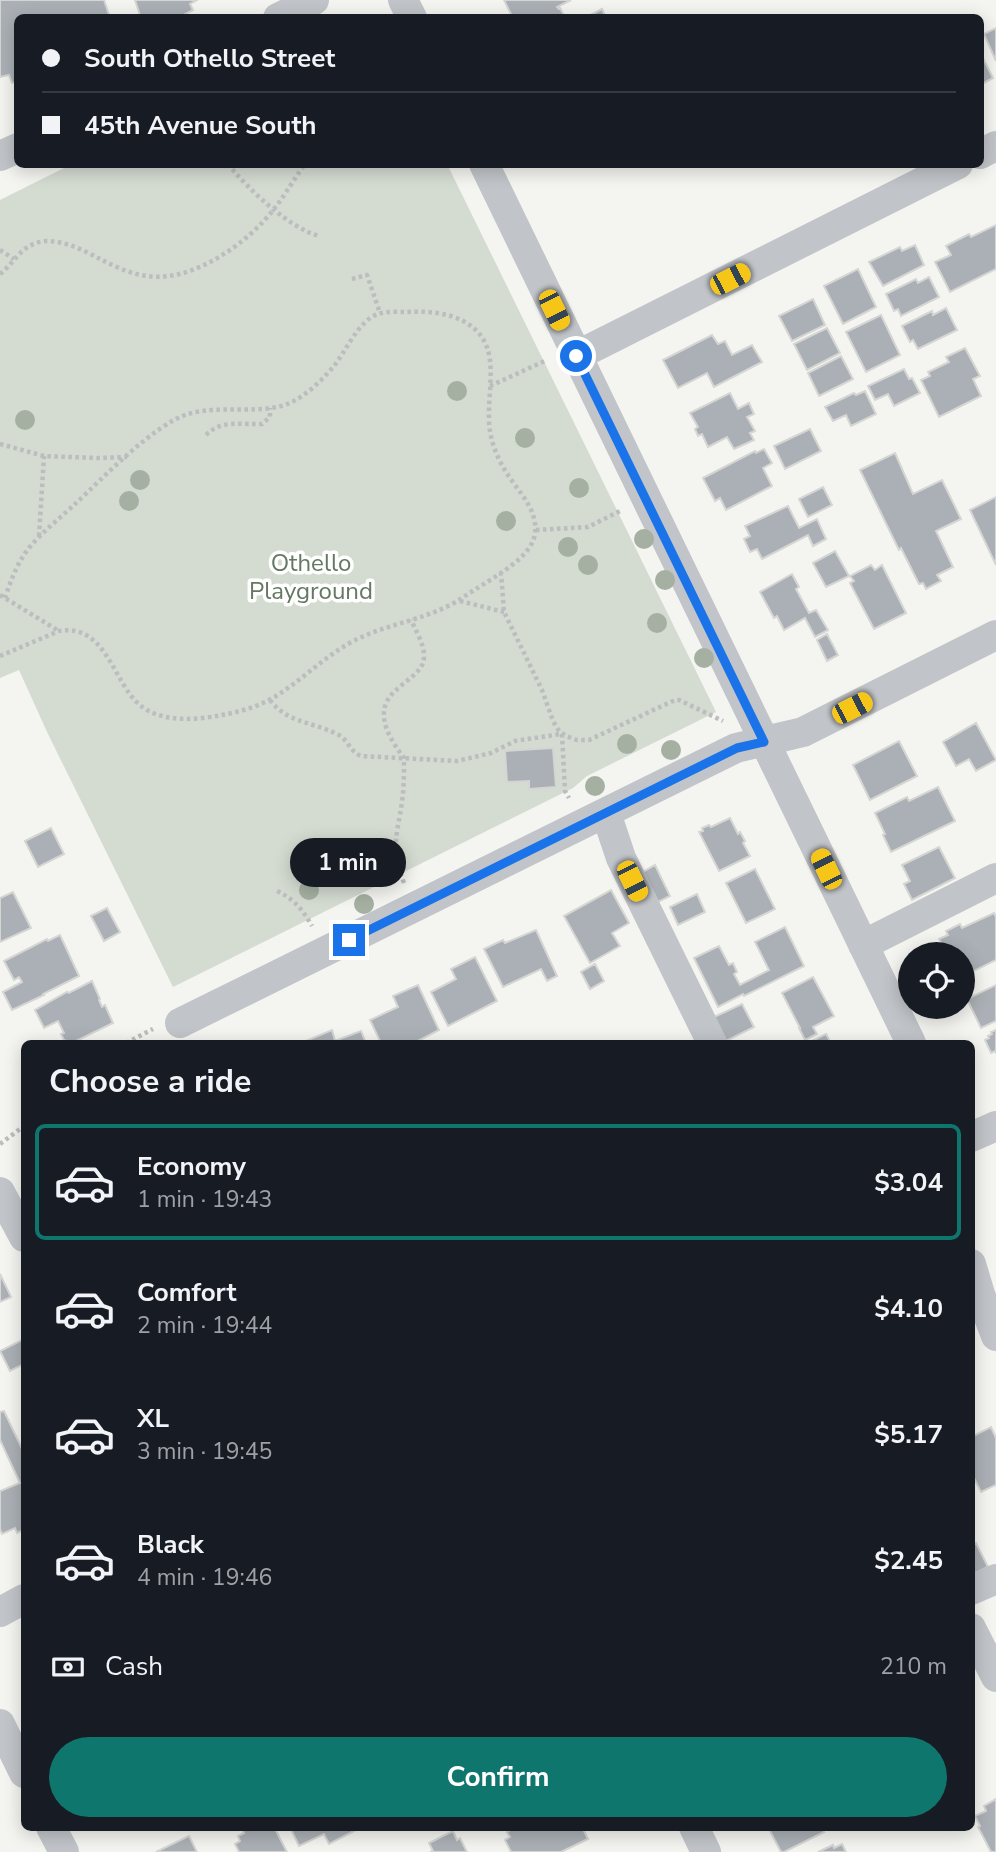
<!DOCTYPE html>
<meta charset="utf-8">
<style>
:root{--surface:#171b24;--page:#20242c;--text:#f1f3f6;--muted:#9ea1a6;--line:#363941;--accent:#0f766e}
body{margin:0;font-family:"Nunito Sans",sans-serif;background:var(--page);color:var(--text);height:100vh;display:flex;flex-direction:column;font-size:26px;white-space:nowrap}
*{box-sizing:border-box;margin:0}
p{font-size:23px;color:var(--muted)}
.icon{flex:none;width:38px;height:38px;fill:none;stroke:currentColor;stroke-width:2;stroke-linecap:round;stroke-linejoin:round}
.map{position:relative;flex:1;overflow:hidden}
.sheet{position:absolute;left:21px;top:1040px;width:954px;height:791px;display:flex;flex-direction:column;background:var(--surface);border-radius:10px;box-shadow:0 4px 18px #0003}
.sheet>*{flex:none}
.guide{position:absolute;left:14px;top:14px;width:970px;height:154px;border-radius:10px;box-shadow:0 4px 18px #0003;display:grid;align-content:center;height:154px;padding:0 28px;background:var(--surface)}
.buttons{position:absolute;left:898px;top:942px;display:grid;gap:14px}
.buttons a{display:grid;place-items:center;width:77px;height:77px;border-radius:50%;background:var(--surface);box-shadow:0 4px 18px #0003;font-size:35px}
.end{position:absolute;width:32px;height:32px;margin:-16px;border:9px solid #1a73e8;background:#fff;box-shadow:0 0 0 4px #fff}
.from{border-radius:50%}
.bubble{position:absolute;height:49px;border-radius:24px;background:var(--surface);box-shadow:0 4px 18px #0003;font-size:23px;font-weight:700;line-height:49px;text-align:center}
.car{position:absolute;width:21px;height:42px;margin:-21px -10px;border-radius:9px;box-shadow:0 0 5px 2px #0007;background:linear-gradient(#f5c518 24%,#345 0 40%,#f5c518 0 76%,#345 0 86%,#f5c518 0)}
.guide b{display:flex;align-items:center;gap:24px;height:66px;font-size:26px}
.guide b+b{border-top:2px solid var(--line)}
.guide i{width:18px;height:18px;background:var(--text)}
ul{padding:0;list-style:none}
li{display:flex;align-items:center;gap:21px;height:116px;margin:0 14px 10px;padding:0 14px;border:4px solid transparent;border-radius:10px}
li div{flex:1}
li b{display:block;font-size:26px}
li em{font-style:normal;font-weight:700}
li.selected{border-color:var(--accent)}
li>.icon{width:63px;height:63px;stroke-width:1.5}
h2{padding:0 28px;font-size:32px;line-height:84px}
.pay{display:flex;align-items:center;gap:18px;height:77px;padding:0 28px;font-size:26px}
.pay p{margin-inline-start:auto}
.cta{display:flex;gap:14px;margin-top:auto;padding:14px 28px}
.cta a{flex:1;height:80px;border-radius:42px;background:var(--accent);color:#fff;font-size:28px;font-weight:700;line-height:80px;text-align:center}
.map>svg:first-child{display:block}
.green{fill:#d4dbd1}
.building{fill:#aab0b5;stroke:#d5d5d3;stroke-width:2}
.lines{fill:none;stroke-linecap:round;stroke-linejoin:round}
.path{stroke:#bbbdbf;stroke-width:4.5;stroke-dasharray:3.5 3.5;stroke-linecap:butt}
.minor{stroke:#c1c4c8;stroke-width:30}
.tree{fill:#a5b0a2}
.route{stroke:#1a73e8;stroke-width:9}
.labels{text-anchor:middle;stroke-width:7;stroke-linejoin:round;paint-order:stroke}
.park-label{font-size:24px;fill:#657862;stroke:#fff}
</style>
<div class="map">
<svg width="996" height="1852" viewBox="0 0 996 1852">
<rect width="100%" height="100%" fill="#f4f4f0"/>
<path class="green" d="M447,164L716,712L587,776L573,788L173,987L48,734L19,670L0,678V200L70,165Z"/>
<path class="building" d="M0,0H104L110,18H18V82L12,83L9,75L0,77Z
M135,0H197L190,4L193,10L178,18H141Z
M504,0H571L557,7L559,9L560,8L565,18H513Z
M602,9L606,18H585Z
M996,28V61L984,34Z
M980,52L993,78L980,85Z
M996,225V269L950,292L935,262L951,255L946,246L969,234L971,237Z
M915,245L924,265L883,286L869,262L900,247L902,251Z
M858,269L876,307L843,324L824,286Z
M929,277L939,297L901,316L898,309L894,311L886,294L916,279L918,283Z
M813,299L825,325L792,341L779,316Z
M946,308L957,330L918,349L913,340L910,342L902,326L932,311L933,315Z
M881,315L900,355L866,372L846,332Z
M827,328L840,353L807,370L794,344Z
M712,335L718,344L725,341L732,355L752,345L762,362L714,387L707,373L678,388L663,360Z
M965,348L980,376L973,379L981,396L939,417L921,380L930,376L928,372L949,362L946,357Z
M841,356L853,379L819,396L808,373Z
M904,369L909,379L912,378L920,393L894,406L888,394L875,400L868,386Z
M865,391L876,414L851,426L846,415L833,421L825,407L854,393L856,395Z
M730,393L738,409L749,403L754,414L747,417L755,431L750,433L754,440L734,449L727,437L708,447L702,434L698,436L695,429L698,427L690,413Z
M810,429L821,451L785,469L774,446Z
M764,449L772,463L763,468L772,486L726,510L720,498L715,501L703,478L755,451L756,453Z
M895,453L913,494L942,480L961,519L936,531L953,567L937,575L941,581L926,589L923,583L919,584L901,548L899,550L860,470Z
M823,487L832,505L808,517L799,499Z
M996,497V565L970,510Z
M788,506L799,528L817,519L826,539L813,546L808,535L762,559L757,549L750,552L744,539L750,536L745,526Z
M835,551L849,576L826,587L813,563Z
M871,565L875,570L882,565L906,613L874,629L850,583L854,581L850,576Z
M792,574L799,587L796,589L809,613L816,610L828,630L815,637L805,618L784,630L777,616L774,618L760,592Z
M827,634L838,655L827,661L817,640Z
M976,723L996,760L976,771L969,759L956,766L943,742Z
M899,741L917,776L870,800L853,765Z
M553,748L556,787L529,789V781L507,782L505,751Z
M938,787L955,821L891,852L883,835L885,834L875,813L907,797L909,801Z
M730,818L738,834L740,832L745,841L743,843L750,856L719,871L699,832L703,831L702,828L709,825L711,827Z
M51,828L64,854L38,867L25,841Z
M939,847L955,878L912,900L904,884L910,881L902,865Z
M655,865L670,896L658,902L643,872Z
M755,869L775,909L746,923L726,883Z
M611,890L629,923L612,933L620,946L590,963L564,916Z
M13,892L31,928L0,942V898Z
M697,894L705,912L678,925L670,907Z
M107,908L120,932L104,941L91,916Z
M994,913L996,917V960L962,977V954H946L939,939L948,935L946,931L960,924L962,928Z
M785,927L804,966L744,996L743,994L718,1007L694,958L719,946L729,965L733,963L737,972L734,974L740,985L769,970L755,942Z
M536,930L557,976L547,981L541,969L503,987L484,949L503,940L505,943Z
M60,935L79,976L43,994L44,995L12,1010L3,992L22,982L19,977L14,980L4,961L47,939L48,941Z
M475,957L497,1001L448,1026L431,992L456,979L451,969Z
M595,964L604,981L590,989L581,972Z
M813,977L834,1016L813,1027L817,1034L805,1040L799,1028H800L782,993Z
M92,981L100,999L99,1000L102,1007L105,1005L113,1023L72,1043L64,1040L61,1034L64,1033L58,1021L44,1028L35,1010L67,992L69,993Z
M418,985L439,1030L414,1043H381L370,1020L398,1007L393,996Z
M996,985V1021L981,1028L967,999Z
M742,1004L754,1027L726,1041L714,1017Z
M332,1030L335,1041L361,1031L366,1043H307L306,1041Z
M996,1030V1053L995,1051L991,1053L985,1040L989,1038L988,1036L992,1034L991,1032Z
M826,1034L831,1043H808Z
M0,1274L11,1297L0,1302Z
M24,1339V1364L10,1371L0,1351Z
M4,1411L24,1453V1530L17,1533L15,1528L2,1534L0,1529V1491L20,1483L0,1440V1412Z
M991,1427L996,1438V1485L981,1492L971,1472V1437Z
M976,1543L988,1567L971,1575V1546Z
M996,1799V1852H991L978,1827L980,1826L975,1816L986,1811L984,1806Z
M241,1827H274L287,1852H239L235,1844L240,1841L238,1836L244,1833Z
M290,1827H352L354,1831L329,1844L324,1834L299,1846Z
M516,1827H582L588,1839L561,1852H511L505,1840L510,1837L507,1832Z
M768,1827H822L824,1832L784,1852H781Z
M453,1831L457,1840L460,1838L467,1852H430L433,1851L429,1843Z
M189,1836L197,1852H156Z
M842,1844L846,1852H818L833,1845L834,1848Z"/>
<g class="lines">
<path class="path" d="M228,164C247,188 291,230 320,236
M0,250L14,259
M0,274C13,264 19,249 36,243C57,236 83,250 102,260C116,267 131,274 147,276C192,283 248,243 274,209C285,195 294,179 305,164
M352,279L367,275L380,313
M490,386L547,360
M206,435C222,419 242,425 262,424L270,417V408
M0,444L44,456L97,458L127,457
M536,530L588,527L620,511
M39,536L44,456
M501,572L504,612L542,690L553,721L559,731L566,736L577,740H589L675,700H679L723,721
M0,595L59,631
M460,601L504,612
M0,656L59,631C107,623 113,684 141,706C163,723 197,720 222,715C238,712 254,708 269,700C297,685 320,660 348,644C379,626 415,622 446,607C457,602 466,595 476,589C494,577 533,557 535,533C538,509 517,490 506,472C496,456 489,437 489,419C488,378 504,336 454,317C439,312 422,311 406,312C397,312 386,311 378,314C359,320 346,351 334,366C322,380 308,394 292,402C263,416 221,404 188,414C153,425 102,479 74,505C59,519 42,532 29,548C17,563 11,580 5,598
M270,700C287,723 313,722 337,734C348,739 350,752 361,756L457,761L491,753L515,741L561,734
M562,734L565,791L569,798
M404,883C390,847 397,837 402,802C404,787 404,772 404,758C390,739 373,714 393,693C399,687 407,681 414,675C420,669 424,665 424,656C424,644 416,631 411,620
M277,891C294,899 303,910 312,926
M126,1043L153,1029
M0,1144L24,1126"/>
<path class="minor" d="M403,0L412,18
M278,18L314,0
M980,154L996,146
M0,156L18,148
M484,164L911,1043
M576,356L958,164
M606,813L621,858L712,1043
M863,945L996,878
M180,1023L736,748L803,732L996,635
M971,1137L996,1126
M0,1192L24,1237
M971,1264L980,1294L996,1336
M971,1590L996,1579
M0,1612L24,1599
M971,1628L996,1677
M0,1724L24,1773
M51,1827L64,1852
M694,1827L706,1852"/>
</g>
<g class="tree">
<circle cx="457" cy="391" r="10"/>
<circle cx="25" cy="420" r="10"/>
<circle cx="525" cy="438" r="10"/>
<circle cx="140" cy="480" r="10"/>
<circle cx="579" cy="488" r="10"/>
<circle cx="129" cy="501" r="10"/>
<circle cx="506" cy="521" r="10"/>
<circle cx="644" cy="539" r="10"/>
<circle cx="568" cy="547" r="10"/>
<circle cx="588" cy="565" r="10"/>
<circle cx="665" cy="580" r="10"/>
<circle cx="657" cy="623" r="10"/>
<circle cx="704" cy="658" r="10"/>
<circle cx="627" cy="744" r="10"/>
<circle cx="671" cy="750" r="10"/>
<circle cx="595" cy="786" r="10"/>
<circle cx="309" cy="890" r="10"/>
<circle cx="364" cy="904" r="10"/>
</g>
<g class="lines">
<path class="route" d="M349,940L737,748L764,742L576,356"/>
</g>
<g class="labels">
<g class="park-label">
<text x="311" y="571">Othello<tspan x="311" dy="28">Playground</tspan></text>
</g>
</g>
</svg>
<div class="buttons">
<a><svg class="icon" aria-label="locate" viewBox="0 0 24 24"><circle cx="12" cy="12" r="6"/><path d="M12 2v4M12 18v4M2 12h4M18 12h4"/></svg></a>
</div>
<i class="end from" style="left:576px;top:356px"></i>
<i class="end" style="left:349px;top:940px"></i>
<div class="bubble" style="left:290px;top:838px;width:116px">1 min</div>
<i class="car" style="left:730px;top:279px;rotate:63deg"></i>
<i class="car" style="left:554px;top:310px;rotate:154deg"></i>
<i class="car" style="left:852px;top:708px;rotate:63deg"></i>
<i class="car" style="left:826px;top:869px;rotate:334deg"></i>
<i class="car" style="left:632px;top:881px;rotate:154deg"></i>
<div class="guide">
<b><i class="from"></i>South Othello Street</b>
<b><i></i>45th Avenue South</b>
</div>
<section class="sheet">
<h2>Choose a ride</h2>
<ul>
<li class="selected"><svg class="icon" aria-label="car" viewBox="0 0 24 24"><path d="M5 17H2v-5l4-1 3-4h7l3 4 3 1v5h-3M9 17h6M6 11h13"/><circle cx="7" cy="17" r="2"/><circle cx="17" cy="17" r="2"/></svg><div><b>Economy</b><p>1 min · 19:43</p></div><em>$3.04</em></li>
<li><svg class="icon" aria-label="car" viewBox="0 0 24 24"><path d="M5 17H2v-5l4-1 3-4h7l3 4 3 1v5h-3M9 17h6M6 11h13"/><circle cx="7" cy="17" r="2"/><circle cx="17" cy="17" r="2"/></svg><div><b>Comfort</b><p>2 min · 19:44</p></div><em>$4.10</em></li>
<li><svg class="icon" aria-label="car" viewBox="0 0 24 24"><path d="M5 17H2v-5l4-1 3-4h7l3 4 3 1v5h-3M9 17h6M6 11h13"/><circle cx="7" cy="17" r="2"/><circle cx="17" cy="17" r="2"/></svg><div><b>XL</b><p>3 min · 19:45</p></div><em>$5.17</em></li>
<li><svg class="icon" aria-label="car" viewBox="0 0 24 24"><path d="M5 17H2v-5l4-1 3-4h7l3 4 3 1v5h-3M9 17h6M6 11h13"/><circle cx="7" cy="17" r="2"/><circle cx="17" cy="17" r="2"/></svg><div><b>Black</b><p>4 min · 19:46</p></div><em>$2.45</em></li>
</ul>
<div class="pay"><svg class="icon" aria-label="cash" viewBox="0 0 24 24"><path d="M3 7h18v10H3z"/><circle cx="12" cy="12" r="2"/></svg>Cash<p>210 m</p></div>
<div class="cta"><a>Confirm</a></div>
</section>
</div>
